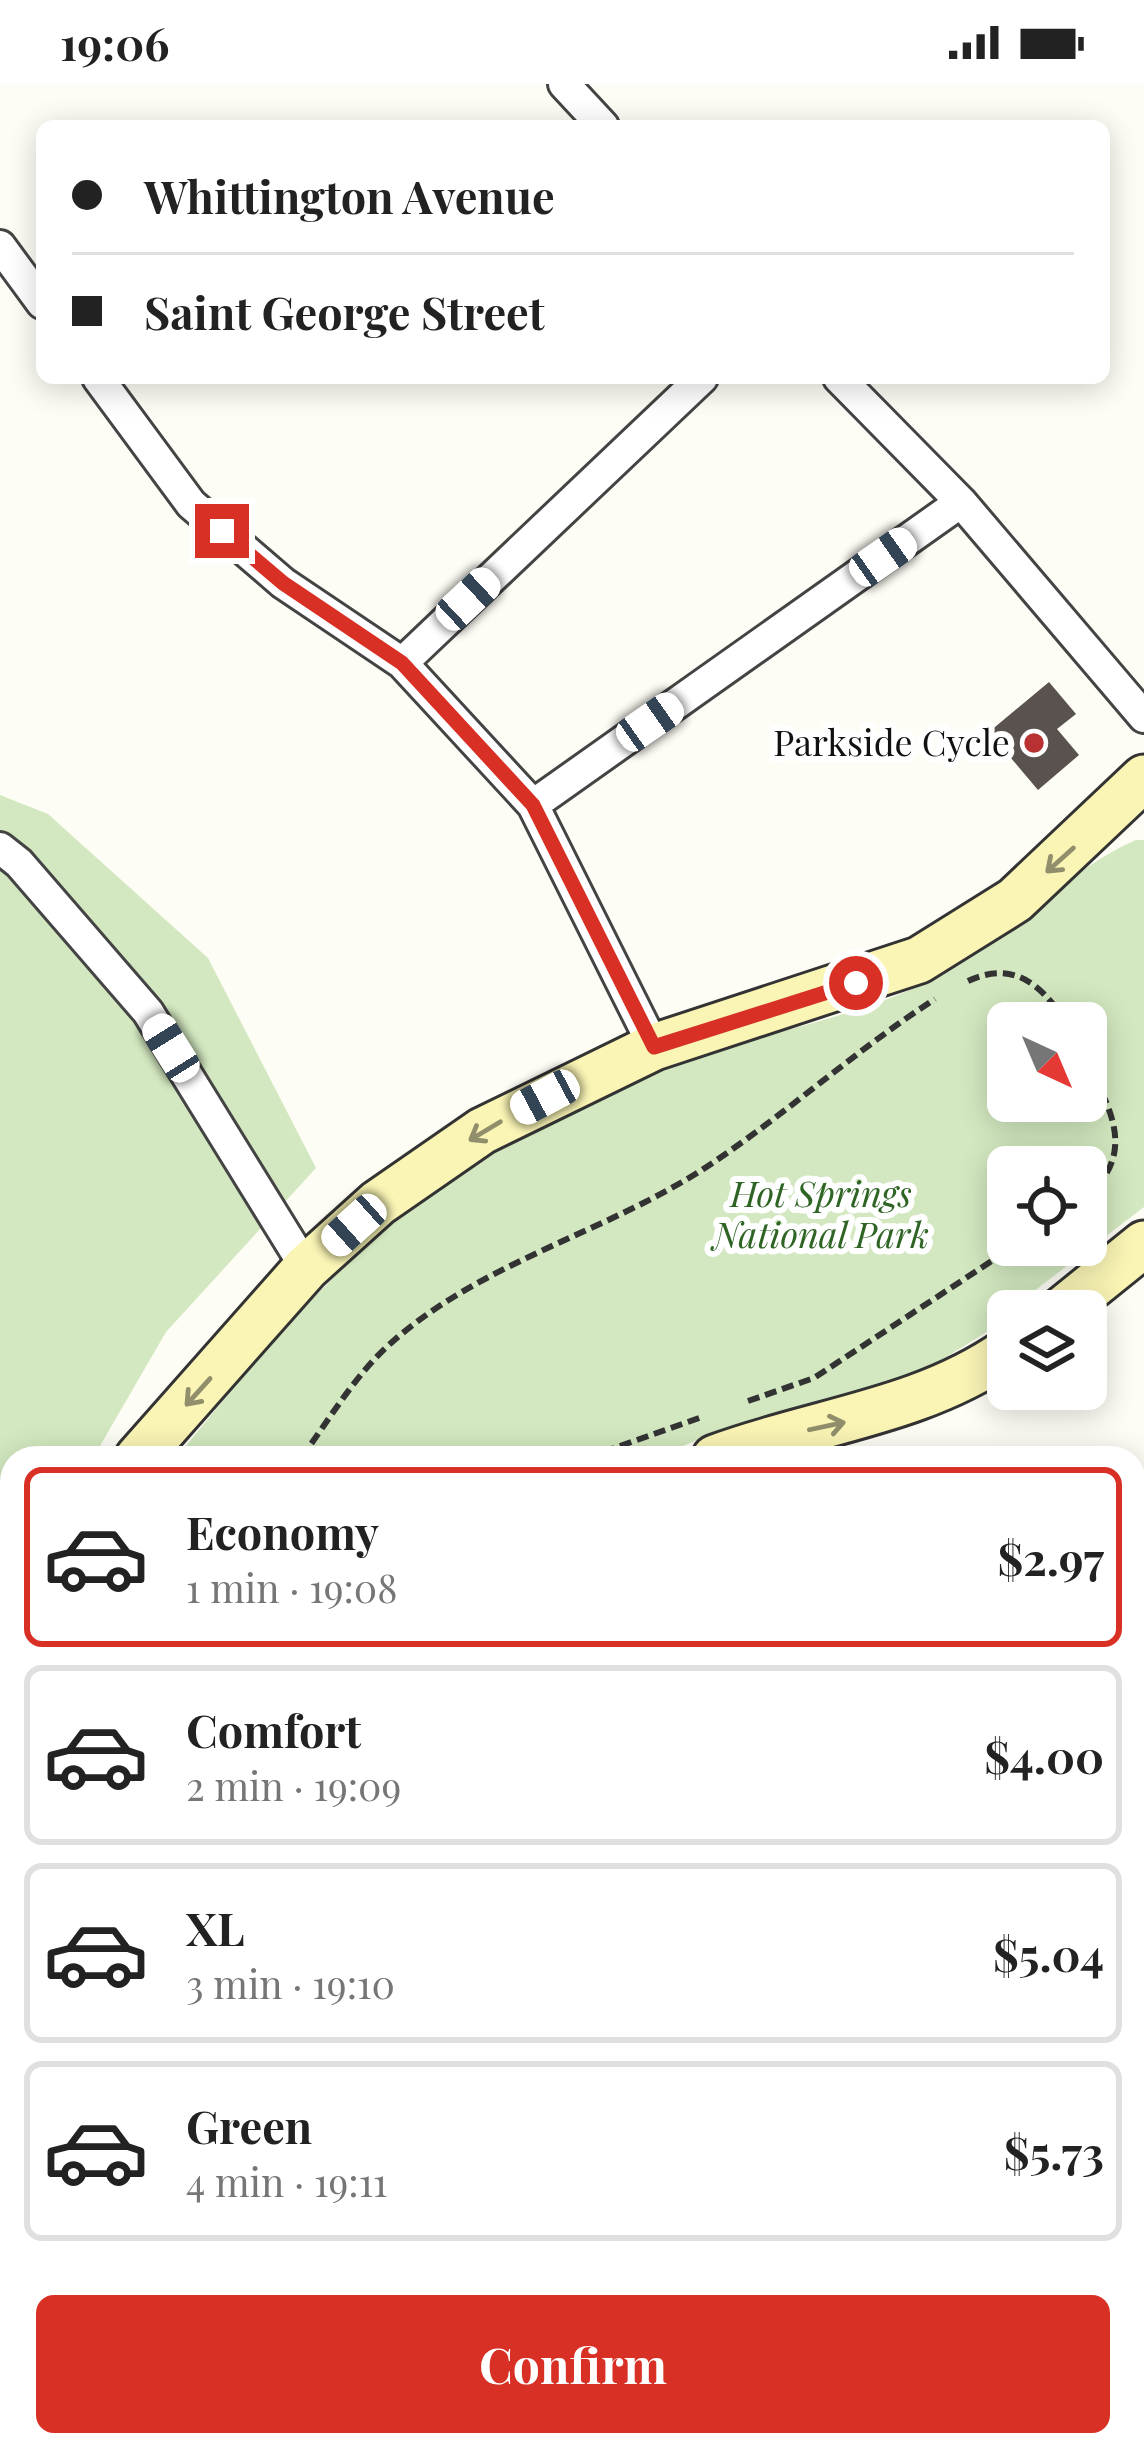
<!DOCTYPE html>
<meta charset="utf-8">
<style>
:root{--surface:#fff;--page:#f2f2f2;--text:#222;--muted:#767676;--line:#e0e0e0;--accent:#d93025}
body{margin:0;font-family:"Playfair Display",serif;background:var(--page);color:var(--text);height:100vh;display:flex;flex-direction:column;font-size:45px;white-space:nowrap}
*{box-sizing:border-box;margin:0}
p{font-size:39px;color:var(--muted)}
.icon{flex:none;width:66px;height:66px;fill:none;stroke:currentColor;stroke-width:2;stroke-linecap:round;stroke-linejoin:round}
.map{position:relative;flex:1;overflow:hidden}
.sheet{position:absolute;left:0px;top:1362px;width:1146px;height:1011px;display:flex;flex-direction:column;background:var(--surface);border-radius:36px 36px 0 0;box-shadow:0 6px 30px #0003}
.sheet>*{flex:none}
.hud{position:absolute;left:36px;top:36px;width:1074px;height:264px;border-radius:18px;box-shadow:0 6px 30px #0003;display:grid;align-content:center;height:264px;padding:0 36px;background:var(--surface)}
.needle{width:78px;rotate:136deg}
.tools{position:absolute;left:987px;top:918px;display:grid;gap:24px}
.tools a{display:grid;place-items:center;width:120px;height:120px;border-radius:18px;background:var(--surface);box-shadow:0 6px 30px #0003;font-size:60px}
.end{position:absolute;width:54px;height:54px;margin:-27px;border:15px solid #d93025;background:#fff;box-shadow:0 0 0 6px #fff}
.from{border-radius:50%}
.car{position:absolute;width:36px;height:72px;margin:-36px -18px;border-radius:15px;box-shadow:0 0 9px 3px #0007;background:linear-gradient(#fff 24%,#345 0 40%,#fff 0 76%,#345 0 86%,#fff 0)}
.hud b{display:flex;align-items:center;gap:42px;height:114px;font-size:45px}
.hud b+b{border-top:3px solid var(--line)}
.hud i{width:30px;height:30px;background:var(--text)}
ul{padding:21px 0 0;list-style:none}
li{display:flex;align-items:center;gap:36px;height:180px;margin:0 24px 18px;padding:0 12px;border:6px solid var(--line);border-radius:18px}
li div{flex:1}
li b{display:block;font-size:45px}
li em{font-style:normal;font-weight:700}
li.selected{border-color:var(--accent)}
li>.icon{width:108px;height:108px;stroke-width:1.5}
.action{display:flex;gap:24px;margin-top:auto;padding:24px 36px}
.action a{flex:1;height:138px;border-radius:18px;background:var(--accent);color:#fff;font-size:48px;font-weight:700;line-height:138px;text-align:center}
.status{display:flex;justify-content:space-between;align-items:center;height:84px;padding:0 60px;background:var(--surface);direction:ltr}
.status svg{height:33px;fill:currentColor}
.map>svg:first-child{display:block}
.green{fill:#d3e8c0;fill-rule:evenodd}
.building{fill:#59524e}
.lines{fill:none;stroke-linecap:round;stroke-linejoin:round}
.street-casing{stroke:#444;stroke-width:36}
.secondary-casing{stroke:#333;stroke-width:51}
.path{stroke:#333;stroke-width:6;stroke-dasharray:12 6;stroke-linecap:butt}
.street{stroke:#fff;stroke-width:30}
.secondary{stroke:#faf5b5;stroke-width:45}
.oneway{stroke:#918e6b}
.route{stroke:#d93025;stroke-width:15}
.poi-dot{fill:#b93132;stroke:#fff;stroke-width:4.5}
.labels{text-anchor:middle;stroke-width:12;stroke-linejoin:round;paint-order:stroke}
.poi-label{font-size:36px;fill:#111;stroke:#fff;text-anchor:end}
.park-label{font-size:36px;font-style:italic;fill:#2f6524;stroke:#fff}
</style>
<div class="status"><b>19:06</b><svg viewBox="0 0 49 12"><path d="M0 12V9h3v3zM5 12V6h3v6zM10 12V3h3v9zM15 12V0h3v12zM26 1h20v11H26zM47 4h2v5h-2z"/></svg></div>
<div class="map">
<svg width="1144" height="2371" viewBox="0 0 1144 2371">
<rect width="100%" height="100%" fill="#fefdf5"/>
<path class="green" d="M0,711L48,730L208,874L316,1084L166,1248L93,1374H12V1512L0,1532Z
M1136,756H1144V1123L1008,1227L998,1241L896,1304L724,1345L654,1374H176C303,1218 415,1086 605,1003C705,959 817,947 917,903C999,868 1055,791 1136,756ZM1008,939H1086V1017H1008ZM1008,1083H1086V1161H1008Z
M12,1581V2361H38L35,2371H0V1596Z"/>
<path class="building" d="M1049,598L1076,630L1057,645L1079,671L1038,706L989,648Z"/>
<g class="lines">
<g class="street-casing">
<path id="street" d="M564,0L603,42
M0,162L42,219
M98,294L191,420L283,499L402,579L533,721L654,963
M839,294L961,418L1144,633
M402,579L702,294
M533,721L961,418
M0,764L19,779L148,928L306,1184
M1134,1518L1144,1512
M510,2371L517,2361"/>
</g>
<g class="secondary-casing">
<path id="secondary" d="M1061,1227L1144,1160
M138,1374L306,1184L378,1119L482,1047L654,963L919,876L1015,816L1144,694
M715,1374C814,1337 919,1329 1008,1267
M0,1559L12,1541
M58,2371L59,2361"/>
</g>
<path class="path" d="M968,897C1013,876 1042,900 1066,939
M1086,976C1111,1026 1137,1070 1086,1112
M748,1317L814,1294L1016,1161
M301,1374C329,1336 355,1291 391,1259C483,1177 606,1149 708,1082C786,1030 856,966 935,915
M586,1374L702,1333
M0,1761L12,1746
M0,1945L12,1947
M0,1993L12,1957"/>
<use href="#street" class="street"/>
<use href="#secondary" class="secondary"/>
</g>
<defs><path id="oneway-shaft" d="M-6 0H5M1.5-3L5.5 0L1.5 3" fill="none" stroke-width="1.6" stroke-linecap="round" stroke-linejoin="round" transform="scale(3)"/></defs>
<g class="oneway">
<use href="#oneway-shaft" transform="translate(1060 776) rotate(138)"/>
<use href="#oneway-shaft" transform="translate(485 1047) rotate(149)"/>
<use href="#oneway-shaft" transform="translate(198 1308) rotate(132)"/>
<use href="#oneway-shaft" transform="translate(827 1342) rotate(-12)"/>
</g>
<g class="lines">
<path class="route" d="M222,447L283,499L402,579L533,721L654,963L856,899"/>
</g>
<circle class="poi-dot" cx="1034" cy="659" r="12"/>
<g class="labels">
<g class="poi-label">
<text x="1010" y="672">Parkside Cycle</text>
</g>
<g class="park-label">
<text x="821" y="1123">Hot Springs<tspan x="821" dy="41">National Park</tspan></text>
</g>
</g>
</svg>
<div class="tools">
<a><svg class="needle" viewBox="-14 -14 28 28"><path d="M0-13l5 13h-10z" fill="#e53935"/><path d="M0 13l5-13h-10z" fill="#767676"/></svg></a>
<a><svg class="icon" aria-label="locate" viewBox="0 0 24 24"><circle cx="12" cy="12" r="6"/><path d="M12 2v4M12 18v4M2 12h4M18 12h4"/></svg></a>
<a><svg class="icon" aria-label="layers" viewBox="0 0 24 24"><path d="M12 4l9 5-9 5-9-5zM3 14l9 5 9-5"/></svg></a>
</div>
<i class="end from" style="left:856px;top:899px"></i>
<i class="end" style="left:222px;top:447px"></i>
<i class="car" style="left:883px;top:473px;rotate:55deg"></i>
<i class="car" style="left:468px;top:515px;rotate:47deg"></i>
<i class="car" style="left:650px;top:638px;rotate:55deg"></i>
<i class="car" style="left:171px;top:964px;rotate:328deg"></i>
<i class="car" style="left:545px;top:1013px;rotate:242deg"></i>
<i class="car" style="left:354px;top:1141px;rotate:228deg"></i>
<div class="hud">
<b><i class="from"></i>Whittington Avenue</b>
<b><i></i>Saint George Street</b>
</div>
<section class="sheet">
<ul>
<li class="selected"><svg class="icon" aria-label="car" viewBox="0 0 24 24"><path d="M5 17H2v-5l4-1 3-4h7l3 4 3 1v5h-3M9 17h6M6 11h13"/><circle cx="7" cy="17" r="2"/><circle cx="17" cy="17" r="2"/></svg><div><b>Economy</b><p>1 min · 19:08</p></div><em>$2.97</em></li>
<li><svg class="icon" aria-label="car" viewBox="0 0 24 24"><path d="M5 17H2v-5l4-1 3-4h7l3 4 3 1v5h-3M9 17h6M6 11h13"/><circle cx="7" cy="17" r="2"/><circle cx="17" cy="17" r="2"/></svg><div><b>Comfort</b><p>2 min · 19:09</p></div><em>$4.00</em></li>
<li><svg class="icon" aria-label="car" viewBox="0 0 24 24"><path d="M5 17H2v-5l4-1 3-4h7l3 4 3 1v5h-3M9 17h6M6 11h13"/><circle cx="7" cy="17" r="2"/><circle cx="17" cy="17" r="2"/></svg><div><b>XL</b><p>3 min · 19:10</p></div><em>$5.04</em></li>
<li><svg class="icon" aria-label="car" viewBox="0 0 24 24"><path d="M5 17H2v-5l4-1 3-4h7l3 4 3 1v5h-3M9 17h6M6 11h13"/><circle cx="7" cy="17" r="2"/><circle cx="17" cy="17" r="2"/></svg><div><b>Green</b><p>4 min · 19:11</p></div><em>$5.73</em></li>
</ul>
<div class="action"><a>Confirm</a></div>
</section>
</div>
